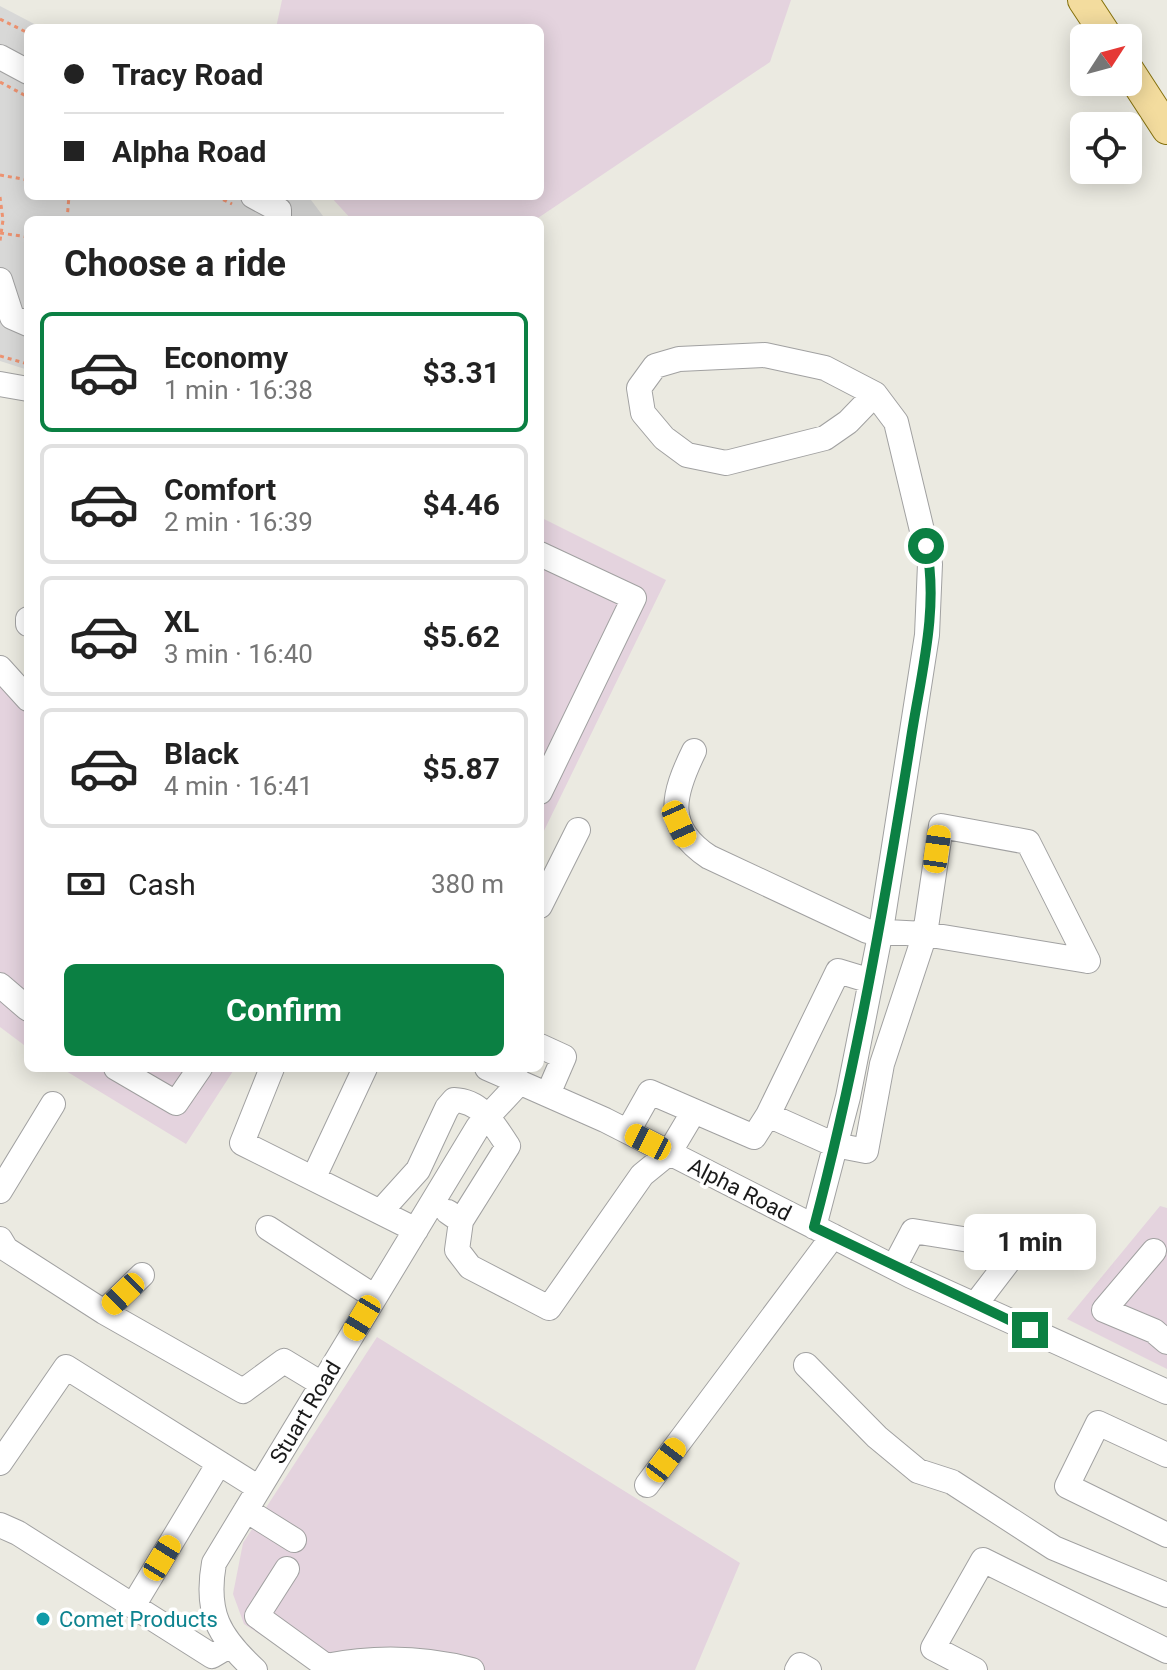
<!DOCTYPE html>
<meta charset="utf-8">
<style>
:root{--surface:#fff;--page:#f2f2f2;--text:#222;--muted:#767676;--line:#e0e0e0;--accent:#0b8043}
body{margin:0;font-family:Roboto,sans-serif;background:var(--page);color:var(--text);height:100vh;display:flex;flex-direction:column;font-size:30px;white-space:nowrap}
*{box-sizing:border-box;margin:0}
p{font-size:26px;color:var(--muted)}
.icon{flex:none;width:44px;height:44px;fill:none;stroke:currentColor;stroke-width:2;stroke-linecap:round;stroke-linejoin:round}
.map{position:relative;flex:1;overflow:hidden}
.sheet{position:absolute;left:24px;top:216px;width:520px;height:856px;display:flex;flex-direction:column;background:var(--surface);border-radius:12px;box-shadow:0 4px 20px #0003}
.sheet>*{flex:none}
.hud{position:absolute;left:24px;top:24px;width:520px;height:176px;border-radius:12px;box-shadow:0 4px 20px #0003;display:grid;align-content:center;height:176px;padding:0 40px;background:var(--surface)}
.needle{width:52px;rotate:54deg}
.tools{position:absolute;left:1070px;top:24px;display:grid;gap:16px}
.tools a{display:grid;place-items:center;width:72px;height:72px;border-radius:12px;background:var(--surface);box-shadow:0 4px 20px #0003;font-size:40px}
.end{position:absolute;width:36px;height:36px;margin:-18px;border:10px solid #0b8043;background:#fff;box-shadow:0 0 0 4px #fff}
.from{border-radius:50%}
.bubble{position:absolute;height:56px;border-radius:12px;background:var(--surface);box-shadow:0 4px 20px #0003;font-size:26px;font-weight:700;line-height:56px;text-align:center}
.car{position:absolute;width:24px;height:48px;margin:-24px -12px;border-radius:10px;box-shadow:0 0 6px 2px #0007;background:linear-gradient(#f5c518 24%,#345 0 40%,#f5c518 0 76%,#345 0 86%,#f5c518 0)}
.hud b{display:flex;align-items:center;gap:28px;height:76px;font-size:30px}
.hud b+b{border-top:2px solid var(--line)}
.hud i{width:20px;height:20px;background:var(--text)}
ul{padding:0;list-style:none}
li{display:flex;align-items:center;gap:24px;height:120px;margin:0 16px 12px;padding:0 24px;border:4px solid var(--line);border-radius:12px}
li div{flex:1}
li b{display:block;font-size:30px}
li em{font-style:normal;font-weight:700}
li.selected{border-color:var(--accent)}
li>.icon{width:72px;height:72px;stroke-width:1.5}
h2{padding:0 40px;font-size:36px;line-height:96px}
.pay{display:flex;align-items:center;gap:20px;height:88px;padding:0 40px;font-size:30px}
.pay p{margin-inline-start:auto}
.button{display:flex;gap:16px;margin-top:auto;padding:16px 40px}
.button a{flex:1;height:92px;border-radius:12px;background:var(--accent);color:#fff;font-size:32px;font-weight:700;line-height:92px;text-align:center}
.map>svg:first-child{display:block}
.residential{fill:#d8d8d7}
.industrial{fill:#e4d3de}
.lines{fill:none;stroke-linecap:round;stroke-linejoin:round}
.minor-casing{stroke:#a1a1a1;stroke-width:26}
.major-casing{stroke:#85710c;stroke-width:32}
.path{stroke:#ed9270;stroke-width:3;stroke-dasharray:4 4;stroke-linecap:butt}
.minor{stroke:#fff;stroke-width:24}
.major{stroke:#f3dc9e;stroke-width:30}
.route{stroke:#0b8043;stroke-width:10}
.culture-dot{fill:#0f9aa8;stroke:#fff;stroke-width:3}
.labels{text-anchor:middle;stroke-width:7;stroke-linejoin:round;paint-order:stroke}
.street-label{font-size:22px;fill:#1a1a1a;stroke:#fff}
.culture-label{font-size:22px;fill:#0d838f;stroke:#fff;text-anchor:start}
</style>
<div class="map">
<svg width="1167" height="1670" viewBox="0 0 1167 1670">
<rect width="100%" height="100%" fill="#ebeae1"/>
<path class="residential" d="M0,6L42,28H28V196H308L326,220H28V370L0,361Z"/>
<path class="industrial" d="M282,0H791L770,62L535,220H352L330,196H540V28H276Z
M540,517L666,580L540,839Z
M0,684L28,712V1048L0,1027Z
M61,1068H235L186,1144Z
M1160,1206L1167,1208V1369L1067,1319Z
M377,1337L740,1563L695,1670H316L244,1624L233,1594L243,1543Z"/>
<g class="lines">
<g class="minor-casing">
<path id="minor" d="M0,57L28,72
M253,196L279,210V220
M0,280L12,317L28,324
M0,384L28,389
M540,554L634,598L540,792
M28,619V624
M0,668L28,699
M694,751C673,794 663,827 709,857L867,931L925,934L1088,961
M540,906L578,830
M871,981L838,971L768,1115L835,1145L866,1151L882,1064L925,934L941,826L1028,842L1088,961
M0,985L28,1009
M540,1046L564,1057L548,1094
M116,1068L176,1103L200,1068
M272,1068L242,1143L416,1230
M487,1068L605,1120L911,1276L1167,1392
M628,1131L650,1092L754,1137L768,1115
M314,1177L365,1068
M0,1191L53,1104
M381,1211L418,1170L447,1108L454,1100C482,1101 494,1125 508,1146L461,1221L448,1212
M461,1221L457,1250L470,1267L549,1308L642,1175L669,1153L694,1111
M814,1227L848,1097L881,930L927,635L930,564L896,422L875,394L825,368L765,355L679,359L655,366L639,388L643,413L664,438L687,455L726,463L825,438L848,422L875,394
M268,1228L375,1297
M0,1239L6,1249L104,1312L243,1391L284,1361L322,1384
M1154,1251L1104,1310L1154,1331L1167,1342
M894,1267L913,1231L988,1243
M975,1305L1014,1254
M104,1312L142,1275
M806,1365L877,1437L918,1471L952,1482L1054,1548L1167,1595
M1167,1455L1098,1423L1067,1486L1167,1535
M0,1463L66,1367L259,1488
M647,1485L833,1236
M246,1510L294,1540
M0,1525L18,1533L212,1656L229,1646
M287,1569L257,1616L326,1666L323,1670
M133,1606L219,1463
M326,1666C376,1656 422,1657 472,1670
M255,1670C219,1637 205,1613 214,1563L478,1127L520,1082
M797,1670L800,1665L809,1670
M975,1670L933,1648L983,1560L1167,1651"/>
</g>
<g class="major-casing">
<path id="major" d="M1083,0L1108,38
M1128,69L1167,129"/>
</g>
<path class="path" d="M0,19L28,33
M0,82L28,97
M0,175L28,180
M216,196L232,204
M0,197L3,220L0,241
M67,220L69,196
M0,233L28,237
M0,356L28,364"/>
<use href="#minor" class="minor"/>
<use href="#major" class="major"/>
</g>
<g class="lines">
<path class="route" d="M926,546C940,609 919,682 910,745C884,907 856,1068 814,1227L1030,1330"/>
</g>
<circle class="culture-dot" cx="43" cy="1619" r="8"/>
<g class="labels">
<g class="street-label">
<text transform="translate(740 1189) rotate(27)" y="8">Alpha Road</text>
<text transform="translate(305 1412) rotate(-59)" y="8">Stuart Road</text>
</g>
<g class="culture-label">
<text x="59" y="1627">Comet Products</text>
</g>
</g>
</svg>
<div class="tools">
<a><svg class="needle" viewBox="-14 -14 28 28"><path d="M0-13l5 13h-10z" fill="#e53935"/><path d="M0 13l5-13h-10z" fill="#767676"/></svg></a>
<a><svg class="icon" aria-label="locate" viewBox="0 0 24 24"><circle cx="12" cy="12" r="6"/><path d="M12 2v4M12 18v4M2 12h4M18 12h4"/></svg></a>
</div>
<i class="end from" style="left:926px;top:546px"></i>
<i class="end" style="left:1030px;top:1330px"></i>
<div class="bubble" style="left:964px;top:1214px;width:132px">1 min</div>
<i class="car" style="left:679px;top:824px;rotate:156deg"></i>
<i class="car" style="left:937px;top:849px;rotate:8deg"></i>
<i class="car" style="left:648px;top:1142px;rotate:297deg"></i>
<i class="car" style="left:123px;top:1294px;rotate:226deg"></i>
<i class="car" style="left:362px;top:1318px;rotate:211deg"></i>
<i class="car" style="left:666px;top:1460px;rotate:37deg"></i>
<i class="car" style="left:162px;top:1558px;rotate:31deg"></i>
<div class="hud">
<b><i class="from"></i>Tracy Road</b>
<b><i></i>Alpha Road</b>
</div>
<section class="sheet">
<h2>Choose a ride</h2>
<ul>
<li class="selected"><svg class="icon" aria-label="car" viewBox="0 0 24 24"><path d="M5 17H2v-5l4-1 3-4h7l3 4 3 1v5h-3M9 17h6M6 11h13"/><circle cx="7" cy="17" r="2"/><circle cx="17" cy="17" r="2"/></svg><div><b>Economy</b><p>1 min · 16:38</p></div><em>$3.31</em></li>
<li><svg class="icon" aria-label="car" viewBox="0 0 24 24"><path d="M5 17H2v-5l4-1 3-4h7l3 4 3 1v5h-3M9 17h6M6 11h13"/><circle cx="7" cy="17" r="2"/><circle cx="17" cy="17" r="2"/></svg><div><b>Comfort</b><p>2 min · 16:39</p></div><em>$4.46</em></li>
<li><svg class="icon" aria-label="car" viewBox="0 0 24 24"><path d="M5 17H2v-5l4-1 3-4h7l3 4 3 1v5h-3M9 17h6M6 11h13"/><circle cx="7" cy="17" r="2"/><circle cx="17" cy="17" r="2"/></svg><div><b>XL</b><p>3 min · 16:40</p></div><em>$5.62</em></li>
<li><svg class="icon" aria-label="car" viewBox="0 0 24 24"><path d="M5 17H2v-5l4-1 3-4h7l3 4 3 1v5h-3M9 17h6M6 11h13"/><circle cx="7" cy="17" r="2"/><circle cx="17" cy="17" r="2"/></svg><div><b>Black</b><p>4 min · 16:41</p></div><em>$5.87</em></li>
</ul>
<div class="pay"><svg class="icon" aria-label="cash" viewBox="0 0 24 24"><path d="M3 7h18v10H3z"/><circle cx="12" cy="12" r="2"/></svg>Cash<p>380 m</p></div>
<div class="button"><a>Confirm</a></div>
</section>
</div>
